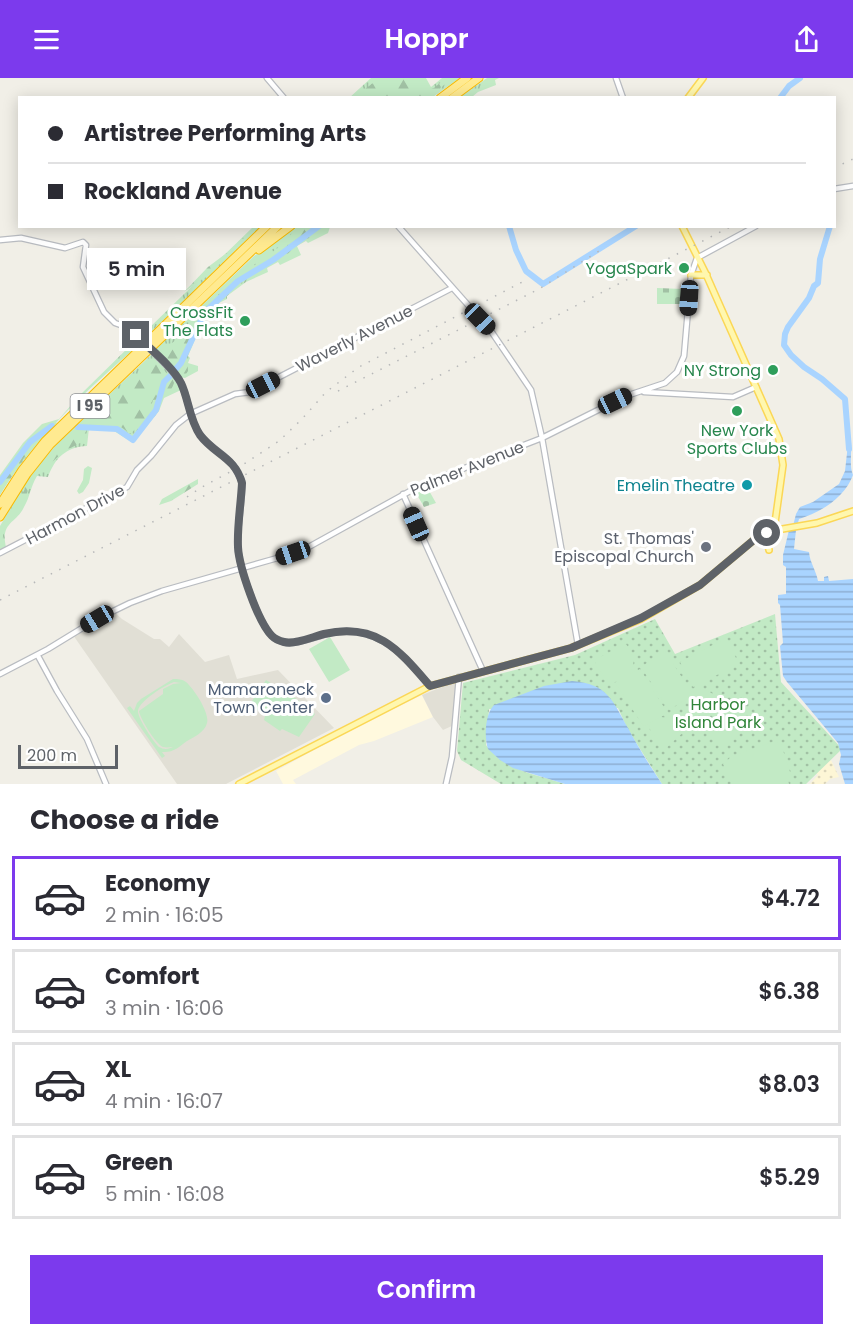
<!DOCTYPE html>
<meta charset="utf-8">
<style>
:root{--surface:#fff;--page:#f7f7f7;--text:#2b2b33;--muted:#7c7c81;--line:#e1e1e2;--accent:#7c3aed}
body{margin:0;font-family:Poppins,sans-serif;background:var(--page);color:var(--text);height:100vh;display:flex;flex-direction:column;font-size:22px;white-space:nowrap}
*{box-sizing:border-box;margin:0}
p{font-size:20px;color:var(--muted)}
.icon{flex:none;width:33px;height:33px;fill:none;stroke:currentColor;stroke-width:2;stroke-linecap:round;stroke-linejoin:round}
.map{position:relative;height:706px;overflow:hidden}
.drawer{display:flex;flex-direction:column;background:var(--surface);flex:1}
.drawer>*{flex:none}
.guide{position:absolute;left:18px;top:18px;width:818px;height:132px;border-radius:0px;box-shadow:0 3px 15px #0003;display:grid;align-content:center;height:132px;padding:0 30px;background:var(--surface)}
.scale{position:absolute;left:18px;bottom:15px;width:100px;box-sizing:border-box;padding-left:6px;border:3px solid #5e6268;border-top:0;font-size:16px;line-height:21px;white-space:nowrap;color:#5e6268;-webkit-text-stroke:4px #fff;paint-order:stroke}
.end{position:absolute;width:27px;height:27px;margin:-14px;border:8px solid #5e6268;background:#fff;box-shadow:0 0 0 3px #fff}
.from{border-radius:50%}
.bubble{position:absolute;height:42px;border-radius:0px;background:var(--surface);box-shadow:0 3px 15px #0003;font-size:20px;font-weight:600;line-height:42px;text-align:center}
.car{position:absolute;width:18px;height:36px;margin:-18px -9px;border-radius:8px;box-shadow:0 0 4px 2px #0007;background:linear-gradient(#222 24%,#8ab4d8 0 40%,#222 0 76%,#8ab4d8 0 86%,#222 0)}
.guide b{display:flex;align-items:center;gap:21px;height:57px;font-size:22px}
.guide b+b{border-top:2px solid var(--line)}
.guide i{width:15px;height:15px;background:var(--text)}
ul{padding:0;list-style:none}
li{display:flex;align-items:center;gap:18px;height:84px;margin:0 12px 9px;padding:0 18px;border:3px solid var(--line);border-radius:0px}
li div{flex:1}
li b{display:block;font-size:22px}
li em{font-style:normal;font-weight:600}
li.active{border-color:var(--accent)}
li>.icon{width:54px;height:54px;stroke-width:1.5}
h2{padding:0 30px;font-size:27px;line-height:72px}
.primary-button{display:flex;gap:12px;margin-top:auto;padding:12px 30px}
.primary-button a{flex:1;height:69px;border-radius:0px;background:var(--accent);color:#fff;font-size:24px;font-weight:600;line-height:69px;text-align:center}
header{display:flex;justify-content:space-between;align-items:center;height:78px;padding:0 30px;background:var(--accent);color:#fff;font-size:27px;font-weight:600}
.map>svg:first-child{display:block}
.commercial{fill:#fff9de}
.education{fill:#e1dfd5}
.grass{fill:url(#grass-tufts)}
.forest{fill:url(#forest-firs)}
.sand{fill:url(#sand-dots)}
.cemetery{fill:url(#cemetery-stones)}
.park{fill:url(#park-dots)}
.pitch{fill:#c2eac5;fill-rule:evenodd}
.water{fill:url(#water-rules)}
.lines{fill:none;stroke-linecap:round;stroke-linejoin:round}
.river{stroke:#a9d4ff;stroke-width:6}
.minor-casing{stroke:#b9bcc1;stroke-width:7}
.major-casing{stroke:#fbd756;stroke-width:8}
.highway-casing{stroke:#f8ba00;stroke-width:9}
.minor{stroke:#fff;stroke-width:4.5}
.major{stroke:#fff7ae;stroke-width:5}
.highway{stroke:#ffea90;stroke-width:7}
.rail{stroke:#b7b8b9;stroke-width:1.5;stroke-dasharray:1.5 8;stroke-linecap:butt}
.minor-bridge-casing{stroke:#b9bcc1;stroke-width:7;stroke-linecap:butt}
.minor-bridge{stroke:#fff;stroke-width:4.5}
.route{stroke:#5e6268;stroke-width:8}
.leisure-dot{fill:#2e9e5b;stroke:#fff;stroke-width:2}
.culture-dot{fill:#0f9aa8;stroke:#fff;stroke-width:2}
.worship-dot{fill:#6b7280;stroke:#fff;stroke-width:2}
.service-dot{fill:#5c6f8a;stroke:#fff;stroke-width:2}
.labels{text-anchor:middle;stroke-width:6;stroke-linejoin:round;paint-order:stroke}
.shield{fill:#fff;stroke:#8e9195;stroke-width:1.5}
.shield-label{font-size:15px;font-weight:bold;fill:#5e6268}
.leisure-label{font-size:16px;fill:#27864d;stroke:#fff;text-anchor:end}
.street-label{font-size:16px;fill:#5e6268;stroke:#fff}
.culture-label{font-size:16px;fill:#0d838f;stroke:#fff;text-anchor:end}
.worship-label{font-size:16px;fill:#5b616d;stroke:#fff;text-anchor:end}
.service-label{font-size:16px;fill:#4e5e75;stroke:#fff;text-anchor:end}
.park-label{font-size:16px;fill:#308539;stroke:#fff}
</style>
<header><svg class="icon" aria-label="menu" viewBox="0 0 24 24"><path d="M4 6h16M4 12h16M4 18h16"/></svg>Hoppr<svg class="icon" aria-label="share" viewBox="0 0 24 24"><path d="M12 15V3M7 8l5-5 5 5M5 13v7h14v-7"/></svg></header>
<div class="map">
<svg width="853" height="706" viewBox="0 0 853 706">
<defs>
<pattern id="grass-tufts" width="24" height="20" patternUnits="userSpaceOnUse" patternTransform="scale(1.5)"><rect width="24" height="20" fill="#c2eac5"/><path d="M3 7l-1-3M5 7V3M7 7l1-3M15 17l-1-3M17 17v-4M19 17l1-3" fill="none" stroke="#a1c1a4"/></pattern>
<pattern id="forest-firs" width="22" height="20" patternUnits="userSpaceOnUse" patternTransform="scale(1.5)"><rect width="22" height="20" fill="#c2eac5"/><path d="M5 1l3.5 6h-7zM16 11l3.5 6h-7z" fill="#a1c1a4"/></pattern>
<pattern id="sand-dots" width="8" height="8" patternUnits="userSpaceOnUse" patternTransform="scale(1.5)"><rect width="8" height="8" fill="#fdf6d6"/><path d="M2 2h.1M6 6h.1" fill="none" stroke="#dbd5bb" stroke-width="1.8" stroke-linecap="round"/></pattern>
<pattern id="cemetery-stones" width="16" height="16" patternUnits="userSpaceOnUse" patternTransform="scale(1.5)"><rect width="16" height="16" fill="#c2eac5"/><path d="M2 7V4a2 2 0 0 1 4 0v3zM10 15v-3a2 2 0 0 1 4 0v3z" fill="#a1c1a4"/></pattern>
<pattern id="park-dots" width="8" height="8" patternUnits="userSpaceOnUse" patternTransform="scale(1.5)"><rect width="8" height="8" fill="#c2eac5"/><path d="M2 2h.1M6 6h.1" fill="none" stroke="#a1c1a4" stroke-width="1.8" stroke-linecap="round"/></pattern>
<pattern id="water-rules" width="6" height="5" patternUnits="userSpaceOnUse" patternTransform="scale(1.5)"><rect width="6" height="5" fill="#a9d4ff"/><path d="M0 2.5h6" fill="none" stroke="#8dafd2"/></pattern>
</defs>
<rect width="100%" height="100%" fill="#f1efe7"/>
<path class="commercial" d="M422,617L433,639L374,663L359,667L293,702L296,706H283L276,693L354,650Z"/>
<path class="education" d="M113,533L122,541L154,561H160L169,569L179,556L205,584L229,577L237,601L278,592L334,650L226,706H177L73,557Z
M457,603L454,647L443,652L433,639L422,617Z"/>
<path class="grass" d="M371,0H426L431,9L442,0H460L433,19L349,20Z
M487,0H499L495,2L496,7L478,14L472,19H460Z
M253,149H260L144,261L132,250L134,244L146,253Z
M295,149H330L328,155L308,165L306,163L297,168L301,177L280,187L278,184L267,190L268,194L246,204L227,218V221L219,225L217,234C199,242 196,262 188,278L190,280L188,285L198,288V293L185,300L180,299L155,272L254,178Z
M137,261L141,265C89,310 36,358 0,417V397L23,365L42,346L59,341L79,318Z
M152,276L179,305L181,312L164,320L159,333L133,365L114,353L89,350L87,368C66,369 55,380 48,399L37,398C30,410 30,419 24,429C17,445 0,444 6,469L0,472V448L27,402L44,380L60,363Z"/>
<path class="forest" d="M380,0H417L425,13L434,10L446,0H454L427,19H354Z
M254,149H259L207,198L184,214L208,189L228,174Z
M298,149H327L324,153L297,166L285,179L266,188L232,211L217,225L198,249L187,277L188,293L186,296H180L161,278V272L178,261L194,238L213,223L232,204L279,169Z
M150,282L153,283L173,301L174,305C171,315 163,321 153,322L147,341L131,355H128C120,344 100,342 88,347L86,358L82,364L63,374L49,387L44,388L75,353L130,306Z
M54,343L57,345L26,377L0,416V407L26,371L27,363L43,347Z
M88,388L92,390L89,405L83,414L79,416L77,413L83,402L84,391Z
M32,400L22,430L6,447L0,468V451Z
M198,401V406L171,423L159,427L162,421Z"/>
<path class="sand" d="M831,682L839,699L830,701L825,706H810L818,697L816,695Z"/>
<path class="cemetery" d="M657,210L683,211V226H657Z
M427,409L436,425L424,429L416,415Z"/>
<path class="park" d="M775,536L781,604L842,671L806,706H662L627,650L618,630L489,631L486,667C505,693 536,696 565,706H501L461,682L457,673L463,605L575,577L655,541L675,576Z"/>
<path class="pitch" d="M330,559L350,592L329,604L309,571Z
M726,560L739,586L693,609L680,584Z
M626,566C634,578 637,585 628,597L640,591L667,634L661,639L678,641L687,651L667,669H664L648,649L659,640L644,649L616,606L620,603L610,605L595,587L596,581Z
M665,573L692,615L698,611C708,612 713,614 718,623L704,636H701L688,622V620L669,632L641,589Z
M173,601C178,601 182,601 186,604C194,611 210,635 207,645C205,654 194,659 187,663C179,669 173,675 162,674L165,678L162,680L127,630L130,628L134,633L137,625L141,621ZM174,604L181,605L173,606L163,611V616L139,633C140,641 156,666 163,669C167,670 170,669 173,669C169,671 164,672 159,669C154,665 137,639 138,633C139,623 165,607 174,604Z
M266,602L288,616L291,612L296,616L294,619L315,636L299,659L282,651L280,653L264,642L265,638L250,626Z
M728,626L749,647L723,672L702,651Z
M776,663L781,666L791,697L788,702L789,706H733L723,686L732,678Z"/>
<path class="water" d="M851,364C852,375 849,387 853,397C845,419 822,434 799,441L796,452L794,471L809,474C810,485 816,492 818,503H824V499L828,498L829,503L853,501V706H845L839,686L841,677L838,665L787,604L783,598L780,568L783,565L780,527L778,525V517L786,516V489L783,487V477L789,452H792L796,436L800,429L813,424L839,406L845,393L848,366Z
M572,603C608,606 612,622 628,650C638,669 650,688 662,706H565L513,690L500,682L488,671C484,659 485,636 494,627L544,608Z"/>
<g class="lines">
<path class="river" d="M780,20L789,8L800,0
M509,148L516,172L526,193L543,206L636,148
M830,148L820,181L818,205L814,208L809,220L788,249L785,256L784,267L791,277L804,289L822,301L845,321L849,371
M175,292L181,285L205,234L238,203L273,182L319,148
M78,349L117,351L133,362L156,332L164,304L171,297
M0,404L30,364L52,348"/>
<g class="minor-casing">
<path id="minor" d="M267,0L284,20
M616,0L623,20
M834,111L853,108
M398,148L491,253L531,312L542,360L578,567
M0,162L21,160L65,170L83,164L86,167L83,189L104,234L115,245L126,249L136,257
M159,280C167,288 176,296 181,306C189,321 189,340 199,355C208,369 223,374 233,387
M644,314L733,319L756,309
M242,403C243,426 236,449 238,472C241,493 257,541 271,557C274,561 282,564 287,565C306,566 329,551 350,553C387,556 408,582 430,608
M403,416L483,593
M0,475L127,409L137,392L151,378L176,347L190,336L235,316L250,314L452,210
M38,578L57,613L87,661L106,706
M0,596L48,571L97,541L130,525L162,513L281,479L305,471L421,407L542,360L626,318L665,305L677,294L684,278L691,197L697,180L756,148
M446,706L452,679L459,599"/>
</g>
<g class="major-casing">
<path id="major" d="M688,20L703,0
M682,148L705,194L779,361L783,387L774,452
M691,197H707
M757,461C765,462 768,464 769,472
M239,706L430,608L571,570L641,541L700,507L755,461L771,453L817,445L853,433"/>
</g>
<g class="highway-casing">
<path id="highway" d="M440,20L467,0
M452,20L479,0
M259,172L291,148
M0,426L22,392L45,363L267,148
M0,439L27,396L50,367L278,148"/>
</g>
<use href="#minor" class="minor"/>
<use href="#major" class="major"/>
<use href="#highway" class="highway"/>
<path class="rail" d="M834,90L853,81
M338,313L539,211L599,173
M187,419L202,409L241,388L279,363L302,341L326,314L359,289L526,202
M0,522L732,148"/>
<g class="minor-bridge-casing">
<path id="minor-bridge" d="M136,257L159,280
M233,387L242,403"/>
</g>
<use href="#minor-bridge" class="minor-bridge"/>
</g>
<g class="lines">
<path class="route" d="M136,257C149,270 172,288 181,305C189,322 189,341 200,357C215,377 235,379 242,405C241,426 237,448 238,469C239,489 258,544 272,558C275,561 280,563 284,564C295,567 312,559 324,556C377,544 399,572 430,608L571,570L641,540L700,507L755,461L767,455"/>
</g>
<g class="leisure-dot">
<circle cx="684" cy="190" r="6"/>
<circle cx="245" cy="243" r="6"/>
<circle cx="773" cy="292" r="6"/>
<circle cx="737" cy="333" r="6"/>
</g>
<circle class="culture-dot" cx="747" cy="407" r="6"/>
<circle class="worship-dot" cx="706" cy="469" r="6"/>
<circle class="service-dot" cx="326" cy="620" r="6"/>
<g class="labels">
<rect class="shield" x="70.5" y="316" width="39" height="24" rx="4.5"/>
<g class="shield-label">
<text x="90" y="333">I 95</text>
</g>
<g class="leisure-label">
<text x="672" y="196">YogaSpark</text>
<text x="233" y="240">CrossFit<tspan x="233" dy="18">The Flats</tspan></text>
<text x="761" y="298">NY Strong</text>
<text x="737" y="358" text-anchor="middle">New York<tspan x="737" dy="18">Sports Clubs</tspan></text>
</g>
<g class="street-label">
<text transform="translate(354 260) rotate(-27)" y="6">Waverly Avenue</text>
<text transform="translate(467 390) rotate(-22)" y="6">Palmer Avenue</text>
<text transform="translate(75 436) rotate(-28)" y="6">Harmon Drive</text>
</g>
<g class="culture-label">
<text x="735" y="413">Emelin Theatre</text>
</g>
<g class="worship-label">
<text x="694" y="466">St. Thomas'<tspan x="694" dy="18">Episcopal Church</tspan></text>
</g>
<g class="service-label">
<text x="314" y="617">Mamaroneck<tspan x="314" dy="18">Town Center</tspan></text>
</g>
<g class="park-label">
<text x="718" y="632">Harbor<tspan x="718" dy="18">Island Park</tspan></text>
</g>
</g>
</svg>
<div class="scale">200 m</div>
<i class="end from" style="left:767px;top:455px"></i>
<i class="end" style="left:136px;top:257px"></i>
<div class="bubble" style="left:87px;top:170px;width:99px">5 min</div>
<i class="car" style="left:689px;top:220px;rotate:184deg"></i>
<i class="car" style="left:480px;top:241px;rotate:136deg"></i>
<i class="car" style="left:263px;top:307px;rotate:63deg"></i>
<i class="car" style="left:615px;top:323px;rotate:65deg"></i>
<i class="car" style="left:416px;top:446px;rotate:336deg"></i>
<i class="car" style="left:293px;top:475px;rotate:251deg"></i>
<i class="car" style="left:97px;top:541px;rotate:239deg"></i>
<div class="guide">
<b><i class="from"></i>Artistree Performing Arts</b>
<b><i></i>Rockland Avenue</b>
</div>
</div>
<section class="drawer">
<h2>Choose a ride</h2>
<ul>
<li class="active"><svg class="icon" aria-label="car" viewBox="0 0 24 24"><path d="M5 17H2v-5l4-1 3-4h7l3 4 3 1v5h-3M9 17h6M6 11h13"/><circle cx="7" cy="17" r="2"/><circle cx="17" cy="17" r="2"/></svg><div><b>Economy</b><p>2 min · 16:05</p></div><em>$4.72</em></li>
<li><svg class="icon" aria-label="car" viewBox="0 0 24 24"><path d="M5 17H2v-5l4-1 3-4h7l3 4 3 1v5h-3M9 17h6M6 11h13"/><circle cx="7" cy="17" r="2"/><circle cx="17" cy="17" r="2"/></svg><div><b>Comfort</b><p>3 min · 16:06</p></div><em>$6.38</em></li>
<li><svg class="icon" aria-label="car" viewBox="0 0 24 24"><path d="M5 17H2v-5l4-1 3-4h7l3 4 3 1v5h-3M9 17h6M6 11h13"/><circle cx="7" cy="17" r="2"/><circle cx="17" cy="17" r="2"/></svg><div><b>XL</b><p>4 min · 16:07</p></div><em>$8.03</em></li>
<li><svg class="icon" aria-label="car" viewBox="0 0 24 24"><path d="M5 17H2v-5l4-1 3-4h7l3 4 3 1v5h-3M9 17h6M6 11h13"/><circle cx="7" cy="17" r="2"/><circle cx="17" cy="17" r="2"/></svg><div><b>Green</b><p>5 min · 16:08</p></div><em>$5.29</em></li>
</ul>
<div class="primary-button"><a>Confirm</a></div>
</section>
